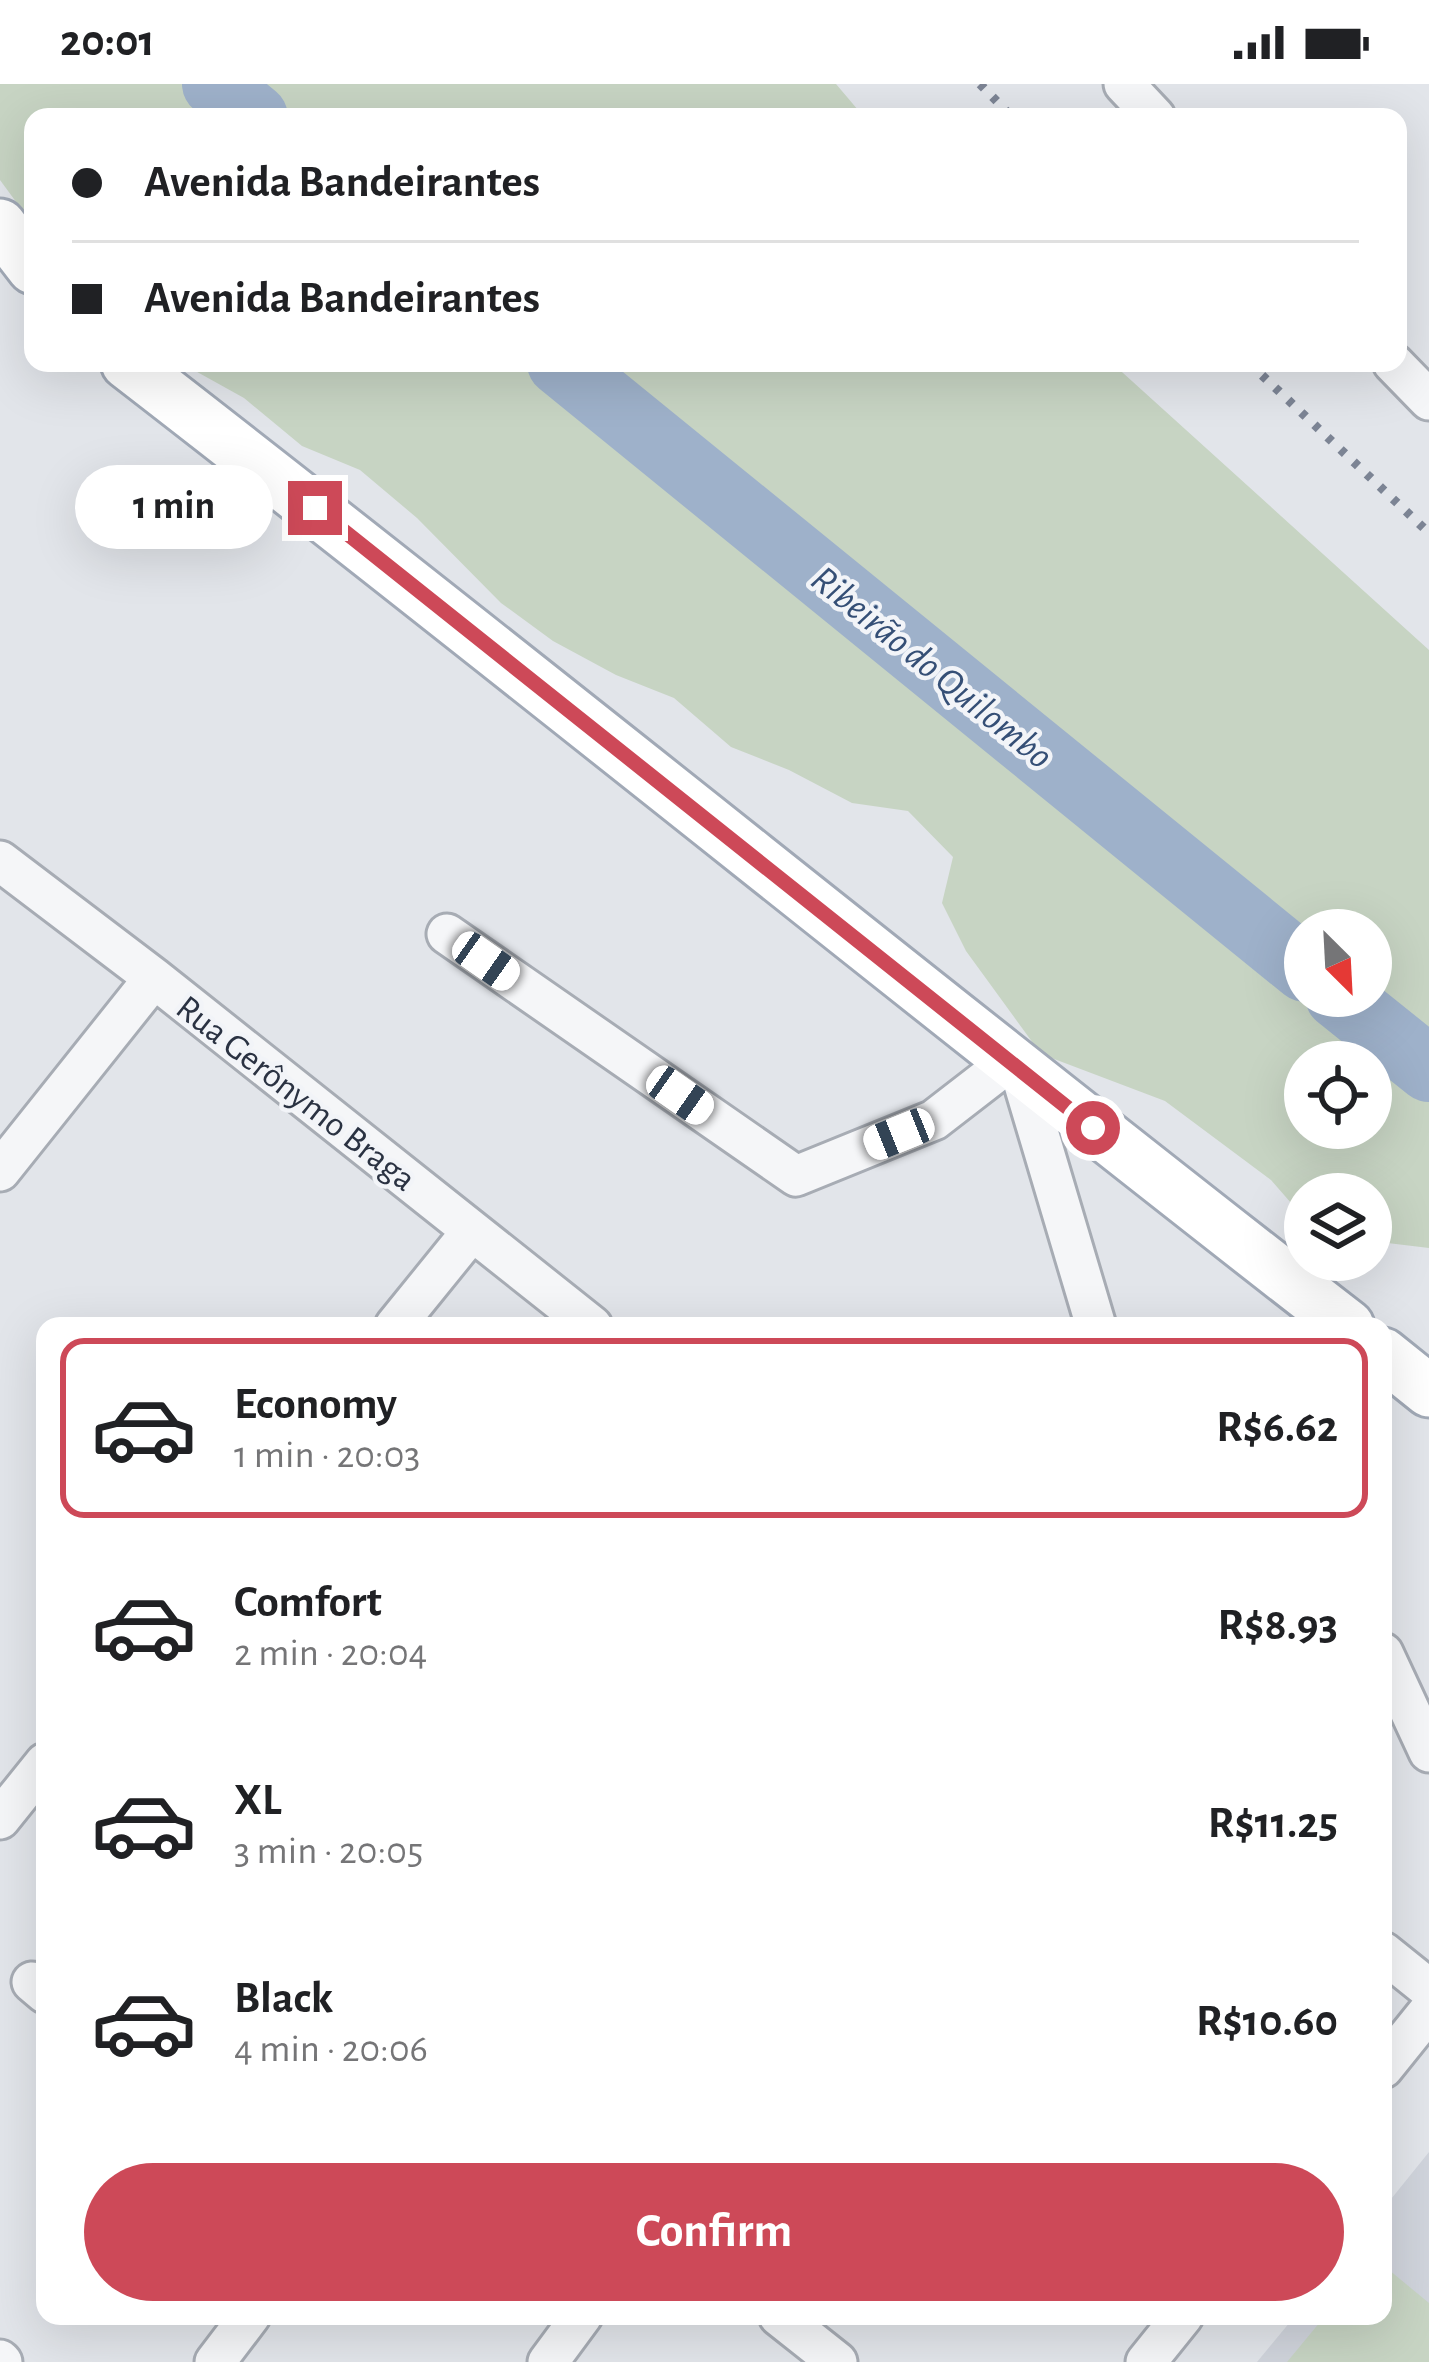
<!DOCTYPE html>
<meta charset="utf-8">
<style>
:root{--surface:#fff;--page:#f6f6f6;--text:#202124;--muted:#757577;--line:#e0e0e0;--accent:#cd4958}
body{margin:0;font-family:"Alegreya Sans",sans-serif;background:var(--page);color:var(--text);height:100vh;display:flex;flex-direction:column;font-size:45px;white-space:nowrap}
*{box-sizing:border-box;margin:0}
p{font-size:39px;color:var(--muted)}
.icon{flex:none;width:66px;height:66px;fill:none;stroke:currentColor;stroke-width:2;stroke-linecap:round;stroke-linejoin:round}
.map{position:relative;flex:1;overflow:hidden}
.sheet{position:absolute;left:36px;top:1233px;width:1356px;height:1008px;display:flex;flex-direction:column;background:var(--surface);border-radius:24px;box-shadow:0 12px 48px #0002}
.sheet>*{flex:none}
.guide{position:absolute;left:24px;top:24px;width:1383px;height:264px;border-radius:24px;box-shadow:0 12px 48px #0002;display:grid;align-content:center;height:264px;padding:0 48px;background:var(--surface)}
.needle{width:78px;rotate:156deg}
.controls{position:absolute;left:1284px;top:825px;display:grid;gap:24px}
.controls a{display:grid;place-items:center;width:108px;height:108px;border-radius:50%;background:var(--surface);box-shadow:0 12px 48px #0002;font-size:60px}
.end{position:absolute;width:54px;height:54px;margin:-27px;border:15px solid #cd4958;background:#fff;box-shadow:0 0 0 6px #fff}
.from{border-radius:50%}
.bubble{position:absolute;height:84px;border-radius:42px;background:var(--surface);box-shadow:0 12px 48px #0002;font-size:39px;font-weight:700;line-height:84px;text-align:center}
.car{position:absolute;width:36px;height:72px;margin:-36px -18px;border-radius:15px;box-shadow:0 0 9px 3px #0007;background:linear-gradient(#fff 24%,#345 0 40%,#fff 0 76%,#345 0 86%,#fff 0)}
.guide b{display:flex;align-items:center;gap:42px;height:114px;font-size:45px}
.guide b+b{border-top:3px solid var(--line)}
.guide i{width:30px;height:30px;background:var(--text)}
ul{padding:21px 0 0;list-style:none}
li{display:flex;align-items:center;gap:36px;height:180px;margin:0 24px 18px;padding:0 24px;border:6px solid transparent;border-radius:24px}
li div{flex:1}
li b{display:block;font-size:45px}
li em{font-style:normal;font-weight:700}
li.current{border-color:var(--accent)}
li>.icon{width:108px;height:108px;stroke-width:1.5}
.action{display:flex;gap:24px;margin-top:auto;padding:24px 48px}
.action a{flex:1;height:138px;border-radius:72px;background:var(--accent);color:#fff;font-size:48px;font-weight:700;line-height:138px;text-align:center}
.status{display:flex;justify-content:space-between;align-items:center;height:84px;padding:0 60px;background:var(--surface);direction:ltr}
.status svg{height:33px;fill:currentColor}
.map>svg:first-child{display:block}
.built{fill:#d0d4dc}
.green{fill:#c7d4c3;fill-rule:evenodd}
.lines{fill:none;stroke-linecap:round;stroke-linejoin:round}
.river{stroke:#9eb1ca;stroke-width:66}
.minor-casing{stroke:#a7acb4;stroke-width:45}
.major-casing{stroke:#a1a9b6;stroke-width:57}
.minor{stroke:#f5f6f8;stroke-width:39}
.major{stroke:#fff;stroke-width:51}
.rail{stroke:#7c8494;stroke-width:9;stroke-dasharray:6 12;stroke-linecap:butt}
.route{stroke:#cd4958;stroke-width:15}
.labels{text-anchor:middle;stroke-width:9;stroke-linejoin:round;paint-order:stroke}
.street-label{font-size:36px;fill:#2a3242;stroke:#f2f4f8}
.water-label{font-size:39px;font-style:italic;fill:#354f76;stroke:#f2f4f8}
</style>
<div class="status"><b>20:01</b><svg viewBox="0 0 49 12"><path d="M0 12V9h3v3zM5 12V6h3v6zM10 12V3h3v9zM15 12V0h3v12zM26 1h20v11H26zM47 4h2v5h-2z"/></svg></div>
<div class="map">
<svg width="1429" height="2278" viewBox="0 0 1429 2278">
<rect width="100%" height="100%" fill="#e2e5ea"/>
<path class="built" d="M1429,2068V2278H1257L1295,2232H1383V2125Z"/>
<path class="green" d="M0,0H836L864,33H33V141L0,96Z
M181,279H1112L1429,566V1164L1371,1157V1110H1305V1135L1271,1096L1165,1017L1041,970L966,867L942,819L953,773L908,727L852,719L789,686L731,663L674,614L616,591L553,557L501,519L417,434L360,386L302,362L244,314ZM1305,846H1371V912H1305ZM1305,978H1371V1044H1305Z
M1383,2181L1429,2219V2278H1287L1325,2232H1383Z"/>
<g class="lines">
<path class="river" d="M215,0L255,33
M560,279L1305,885
M1338,912L1429,985"/>
<g class="minor-casing">
<path id="minor" d="M1124,0L1155,33
M1393,279L1429,316
M0,777L154,894L592,1242
M447,850L796,1092L934,1036L1009,978
M1020,987L1096,1242
M0,1087L154,894
M395,1242L472,1147
M1383,1569L1429,1668
M0,1735L45,1679
M1383,1868L1429,1905
M32,1898L45,1909
M1383,1984L1429,1927
M779,2232L837,2278
M0,2276L2,2278
M215,2278L250,2232
M548,2278L582,2232
M1146,2278L1183,2232"/>
</g>
<g class="major-casing">
<path id="major" d="M0,141L33,184
M127,279C537,596 938,924 1348,1242
M1383,1270L1429,1307"/>
</g>
<use href="#minor" class="minor"/>
<use href="#major" class="major"/>
<path class="rail" d="M980,0L1012,33
M1249,279L1429,449"/>
</g>
<g class="lines">
<path class="route" d="M315,424L1093,1044"/>
</g>
<g class="labels">
<g class="street-label">
<text transform="translate(297 1008) rotate(38)" y="13">Rua Gerônymo Braga</text>
</g>
<g class="water-label">
<text transform="translate(933 582) rotate(39)" y="14">Ribeirão do Quilombo</text>
</g>
</g>
</svg>
<div class="controls">
<a><svg class="needle" viewBox="-14 -14 28 28"><path d="M0-13l5 13h-10z" fill="#e53935"/><path d="M0 13l5-13h-10z" fill="#757577"/></svg></a>
<a><svg class="icon" aria-label="locate" viewBox="0 0 24 24"><circle cx="12" cy="12" r="6"/><path d="M12 2v4M12 18v4M2 12h4M18 12h4"/></svg></a>
<a><svg class="icon" aria-label="layers" viewBox="0 0 24 24"><path d="M12 4l9 5-9 5-9-5zM3 14l9 5 9-5"/></svg></a>
</div>
<i class="end from" style="left:1093px;top:1044px"></i>
<i class="end" style="left:315px;top:424px"></i>
<div class="bubble" style="left:75px;top:381px;width:198px">1 min</div>
<i class="car" style="left:486px;top:877px;rotate:125deg"></i>
<i class="car" style="left:680px;top:1011px;rotate:125deg"></i>
<i class="car" style="left:899px;top:1050px;rotate:248deg"></i>
<div class="guide">
<b><i class="from"></i>Avenida Bandeirantes</b>
<b><i></i>Avenida Bandeirantes</b>
</div>
<section class="sheet">
<ul>
<li class="current"><svg class="icon" aria-label="car" viewBox="0 0 24 24"><path d="M5 17H2v-5l4-1 3-4h7l3 4 3 1v5h-3M9 17h6M6 11h13"/><circle cx="7" cy="17" r="2"/><circle cx="17" cy="17" r="2"/></svg><div><b>Economy</b><p>1 min · 20:03</p></div><em>R$6.62</em></li>
<li><svg class="icon" aria-label="car" viewBox="0 0 24 24"><path d="M5 17H2v-5l4-1 3-4h7l3 4 3 1v5h-3M9 17h6M6 11h13"/><circle cx="7" cy="17" r="2"/><circle cx="17" cy="17" r="2"/></svg><div><b>Comfort</b><p>2 min · 20:04</p></div><em>R$8.93</em></li>
<li><svg class="icon" aria-label="car" viewBox="0 0 24 24"><path d="M5 17H2v-5l4-1 3-4h7l3 4 3 1v5h-3M9 17h6M6 11h13"/><circle cx="7" cy="17" r="2"/><circle cx="17" cy="17" r="2"/></svg><div><b>XL</b><p>3 min · 20:05</p></div><em>R$11.25</em></li>
<li><svg class="icon" aria-label="car" viewBox="0 0 24 24"><path d="M5 17H2v-5l4-1 3-4h7l3 4 3 1v5h-3M9 17h6M6 11h13"/><circle cx="7" cy="17" r="2"/><circle cx="17" cy="17" r="2"/></svg><div><b>Black</b><p>4 min · 20:06</p></div><em>R$10.60</em></li>
</ul>
<div class="action"><a>Confirm</a></div>
</section>
</div>
